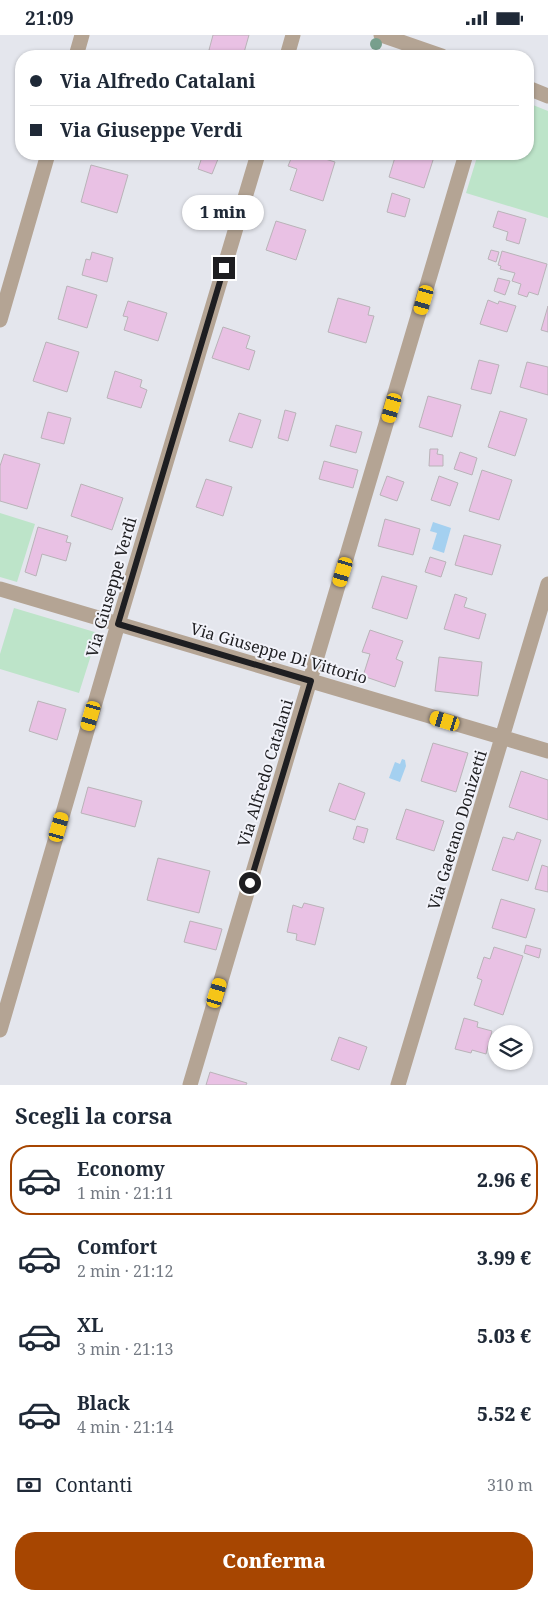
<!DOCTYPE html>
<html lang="it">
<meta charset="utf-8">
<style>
:root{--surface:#fff;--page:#f2f2f3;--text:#1f2937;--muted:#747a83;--line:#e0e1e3;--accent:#a74601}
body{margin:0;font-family:"Noto Serif",serif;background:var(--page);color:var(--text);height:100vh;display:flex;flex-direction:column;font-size:19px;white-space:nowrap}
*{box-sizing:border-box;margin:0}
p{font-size:16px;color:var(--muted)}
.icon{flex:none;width:28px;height:28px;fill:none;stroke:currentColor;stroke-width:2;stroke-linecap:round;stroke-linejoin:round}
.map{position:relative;height:1050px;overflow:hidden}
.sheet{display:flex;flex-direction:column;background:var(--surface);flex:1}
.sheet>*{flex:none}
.top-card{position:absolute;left:15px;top:15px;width:519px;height:110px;border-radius:20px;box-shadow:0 1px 4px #0004;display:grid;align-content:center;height:110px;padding:0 15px;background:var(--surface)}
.controls{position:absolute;left:488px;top:990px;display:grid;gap:10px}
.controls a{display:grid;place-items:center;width:45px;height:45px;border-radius:50%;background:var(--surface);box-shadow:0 1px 4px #0004;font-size:25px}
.end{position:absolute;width:22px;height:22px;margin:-11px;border:6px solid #1e1e21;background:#fff;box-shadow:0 0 0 2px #fff}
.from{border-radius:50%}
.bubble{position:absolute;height:35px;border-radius:18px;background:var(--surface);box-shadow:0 1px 4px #0004;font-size:16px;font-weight:800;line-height:35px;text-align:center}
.car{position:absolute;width:15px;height:30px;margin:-15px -8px;border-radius:6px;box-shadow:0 0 4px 1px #0007;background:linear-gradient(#f5c518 24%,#345 0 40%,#f5c518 0 76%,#345 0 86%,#f5c518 0)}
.top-card b{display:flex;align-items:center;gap:18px;height:48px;font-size:19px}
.top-card b+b{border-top:1px solid var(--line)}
.top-card i{width:12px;height:12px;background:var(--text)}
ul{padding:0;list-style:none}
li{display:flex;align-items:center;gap:15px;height:70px;margin:0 10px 8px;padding:0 5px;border:2px solid transparent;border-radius:20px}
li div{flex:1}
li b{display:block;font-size:19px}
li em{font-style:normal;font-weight:800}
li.selected{border-color:var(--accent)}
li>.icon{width:45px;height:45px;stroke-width:1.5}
h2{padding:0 15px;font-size:22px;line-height:60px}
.pay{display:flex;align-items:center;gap:12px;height:55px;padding:0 15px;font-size:19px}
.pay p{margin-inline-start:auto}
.action{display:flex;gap:10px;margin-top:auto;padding:10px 15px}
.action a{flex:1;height:58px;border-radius:20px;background:var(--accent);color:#fff;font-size:20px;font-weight:800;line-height:58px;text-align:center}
.status{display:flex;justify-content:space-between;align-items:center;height:35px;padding:0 25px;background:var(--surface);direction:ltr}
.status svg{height:14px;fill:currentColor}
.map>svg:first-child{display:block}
.green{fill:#bde4c9}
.water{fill:#a4d0f0}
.building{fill:#e9c1e4;stroke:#b9b3b8}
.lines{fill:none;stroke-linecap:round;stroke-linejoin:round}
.minor{stroke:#b4a494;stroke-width:15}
.tree{fill:#789f8d}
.route{stroke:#1e1e21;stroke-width:6}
.labels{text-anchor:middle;stroke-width:4;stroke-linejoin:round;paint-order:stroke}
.street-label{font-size:16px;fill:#1e1e21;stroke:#f2f3fa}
</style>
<div class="status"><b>21:09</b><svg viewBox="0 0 49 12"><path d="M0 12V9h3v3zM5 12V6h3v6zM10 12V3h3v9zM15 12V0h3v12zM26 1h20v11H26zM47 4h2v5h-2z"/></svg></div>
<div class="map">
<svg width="548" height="1050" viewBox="0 0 548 1050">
<rect width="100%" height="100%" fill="#e4e6ed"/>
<path class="green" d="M528,68L548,76V183L466,158L478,119H528Z
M0,478L35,489L17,547L0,542Z
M14,573L98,598L79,658L0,634V619Z"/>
<path class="water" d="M433,487L451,493L444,518L432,514L437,498L430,496Z
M402,724L405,725L406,731L400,747L389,743L395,727L400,729Z"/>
<path class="building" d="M213,0H249L243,21H228L209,15Z
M203,119L218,124L212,139L198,134Z
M293,119H309L335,127L323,166L290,155L297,134L288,131Z
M396,119H425L434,122L424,153L389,142Z
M91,130L128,140L117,178L81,167Z
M392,158L410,164L405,182L387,177Z
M498,176L526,184L519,209L506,205L508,197L493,192Z
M276,186L306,195L296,225L266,215Z
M491,215L499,217L496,227L488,224Z
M502,216L547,229L538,260L529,257L527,262L518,259L521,249L512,246L515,238L500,234L501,231L498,230Z
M92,217L113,223L107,247L82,240L86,224L90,225Z
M498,243L510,246L505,260L494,256Z
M67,251L97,260L87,293L58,284Z
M338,263L370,272L368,280L374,281L366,308L328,297Z
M488,265L498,269L499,266L516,271L507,297L480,289Z
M128,266L167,278L158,306L124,295L128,282L123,281Z
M548,271V297L541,295Z
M223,292L250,301L246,313L255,316L249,335L212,323Z
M46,307L79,317L67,357L33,346Z
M479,325L499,330L491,359L471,354Z
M527,327L548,332V360L520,352Z
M115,336L142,345L140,352L147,355L141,373L107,363Z
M428,361L461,370L452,402L419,392Z
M285,375L296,378L288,406L278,403Z
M500,376L527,384L515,421L488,412Z
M48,377L71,383L64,409L41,403Z
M239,378L261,385L252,413L229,406Z
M336,390L362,397L356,418L330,411Z
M430,414H438L437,419L443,420V431H429Z
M460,417L477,423L472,440L454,434Z
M4,419L40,429L27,474L0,466V431Z
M324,426L358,435L353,453L319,444Z
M482,435L512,445L499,485L469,476Z
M387,441L404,447L397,466L380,460Z
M439,441L458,448L450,471L431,465Z
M206,444L232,452L223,481L196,472Z
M81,449L123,463L112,495L71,481Z
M385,484L420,494L413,520L378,511Z
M38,492L68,501L66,507L71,508L66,526L42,519L36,541L25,537Z
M464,500L501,510L492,540L455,530Z
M430,522L446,527L441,542L425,537Z
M382,541L417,551L407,584L372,573Z
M455,559L467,563L464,572L486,579L479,604L444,594Z
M370,595L403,606L396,624L403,627L395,652L363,641L370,619L362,617Z
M439,622L482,627L478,661L435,656Z
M38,666L66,674L57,705L29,696Z
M433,708L468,718L456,757L421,746Z
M521,736L548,745V785L509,772Z
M339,748L365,758L355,785L329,776Z
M88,752L142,766L135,792L81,778Z
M406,774L444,786L434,816L396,804Z
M357,791L368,794L364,808L353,804Z
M517,797L541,805L528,846L492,835L503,802L514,805Z
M158,823L210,836L199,878L147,865Z
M542,830L548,832V857L535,854Z
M501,864L535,874L526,903L492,893Z
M304,868L324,873L315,910L296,905L297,899L287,897L293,870L302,873Z
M190,886L222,894L216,915L184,907Z
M526,910L541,914L539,923L524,918Z
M494,912L523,921L503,980L474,970L482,945L477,943L484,922L490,924Z
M464,983L478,987L477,992L492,996L486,1019L472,1015L471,1018L455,1014Z
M339,1002L367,1012L359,1035L331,1025Z
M210,1037L247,1048L246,1050H206Z"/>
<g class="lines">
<path class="minor" d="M381,0L442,21
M76,21L82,0
M287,21L293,0
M528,53L548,61
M0,285L48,119
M0,554L548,716
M0,995L118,589L258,119
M190,1050L466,119
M398,1050L548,549"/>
</g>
<circle class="tree" cx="376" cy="9" r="6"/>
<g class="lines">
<path class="route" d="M224,233L118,589L311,646L250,848"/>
</g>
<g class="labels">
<g class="street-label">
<text transform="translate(111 552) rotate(-74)" y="6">Via Giuseppe Verdi</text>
<text transform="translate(279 618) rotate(16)" y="6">Via Giuseppe Di Vittorio</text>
<text transform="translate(265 738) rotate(-73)" y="6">Via Alfredo Catalani</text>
<text transform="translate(457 795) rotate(-73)" y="6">Via Gaetano Donizetti</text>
</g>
</g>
</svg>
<div class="controls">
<a><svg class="icon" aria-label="layers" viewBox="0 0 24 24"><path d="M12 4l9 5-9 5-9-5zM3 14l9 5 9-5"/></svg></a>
</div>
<i class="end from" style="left:250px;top:848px"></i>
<i class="end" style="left:224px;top:233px"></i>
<div class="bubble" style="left:182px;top:160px;width:82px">1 min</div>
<i class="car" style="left:424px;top:265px;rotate:196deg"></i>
<i class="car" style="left:392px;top:373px;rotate:196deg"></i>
<i class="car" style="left:343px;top:537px;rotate:197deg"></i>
<i class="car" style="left:91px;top:681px;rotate:196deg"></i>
<i class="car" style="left:445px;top:686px;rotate:287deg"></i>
<i class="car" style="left:59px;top:792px;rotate:16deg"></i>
<i class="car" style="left:217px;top:958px;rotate:17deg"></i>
<div class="top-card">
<b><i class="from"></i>Via Alfredo Catalani</b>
<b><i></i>Via Giuseppe Verdi</b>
</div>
</div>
<section class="sheet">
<h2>Scegli la corsa</h2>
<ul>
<li class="selected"><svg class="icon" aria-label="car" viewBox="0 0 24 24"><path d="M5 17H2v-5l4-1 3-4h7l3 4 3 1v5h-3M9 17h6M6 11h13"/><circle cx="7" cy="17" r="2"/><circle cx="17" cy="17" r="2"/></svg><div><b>Economy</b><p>1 min · 21:11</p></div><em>2.96 €</em></li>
<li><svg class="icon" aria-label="car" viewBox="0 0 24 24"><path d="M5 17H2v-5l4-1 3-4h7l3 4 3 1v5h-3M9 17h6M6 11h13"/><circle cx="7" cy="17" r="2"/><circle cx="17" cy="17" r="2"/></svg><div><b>Comfort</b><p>2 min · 21:12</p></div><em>3.99 €</em></li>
<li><svg class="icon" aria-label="car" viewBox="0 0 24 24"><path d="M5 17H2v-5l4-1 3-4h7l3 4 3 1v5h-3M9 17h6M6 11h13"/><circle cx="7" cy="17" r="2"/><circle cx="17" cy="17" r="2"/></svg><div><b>XL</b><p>3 min · 21:13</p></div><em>5.03 €</em></li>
<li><svg class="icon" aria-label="car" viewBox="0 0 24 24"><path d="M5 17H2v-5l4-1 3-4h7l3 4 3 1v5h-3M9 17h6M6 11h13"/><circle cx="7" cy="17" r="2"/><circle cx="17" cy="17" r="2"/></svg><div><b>Black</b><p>4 min · 21:14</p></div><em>5.52 €</em></li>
</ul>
<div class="pay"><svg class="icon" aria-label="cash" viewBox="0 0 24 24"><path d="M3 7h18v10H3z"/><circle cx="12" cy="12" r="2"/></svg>Contanti<p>310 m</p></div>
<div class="action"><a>Conferma</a></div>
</section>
